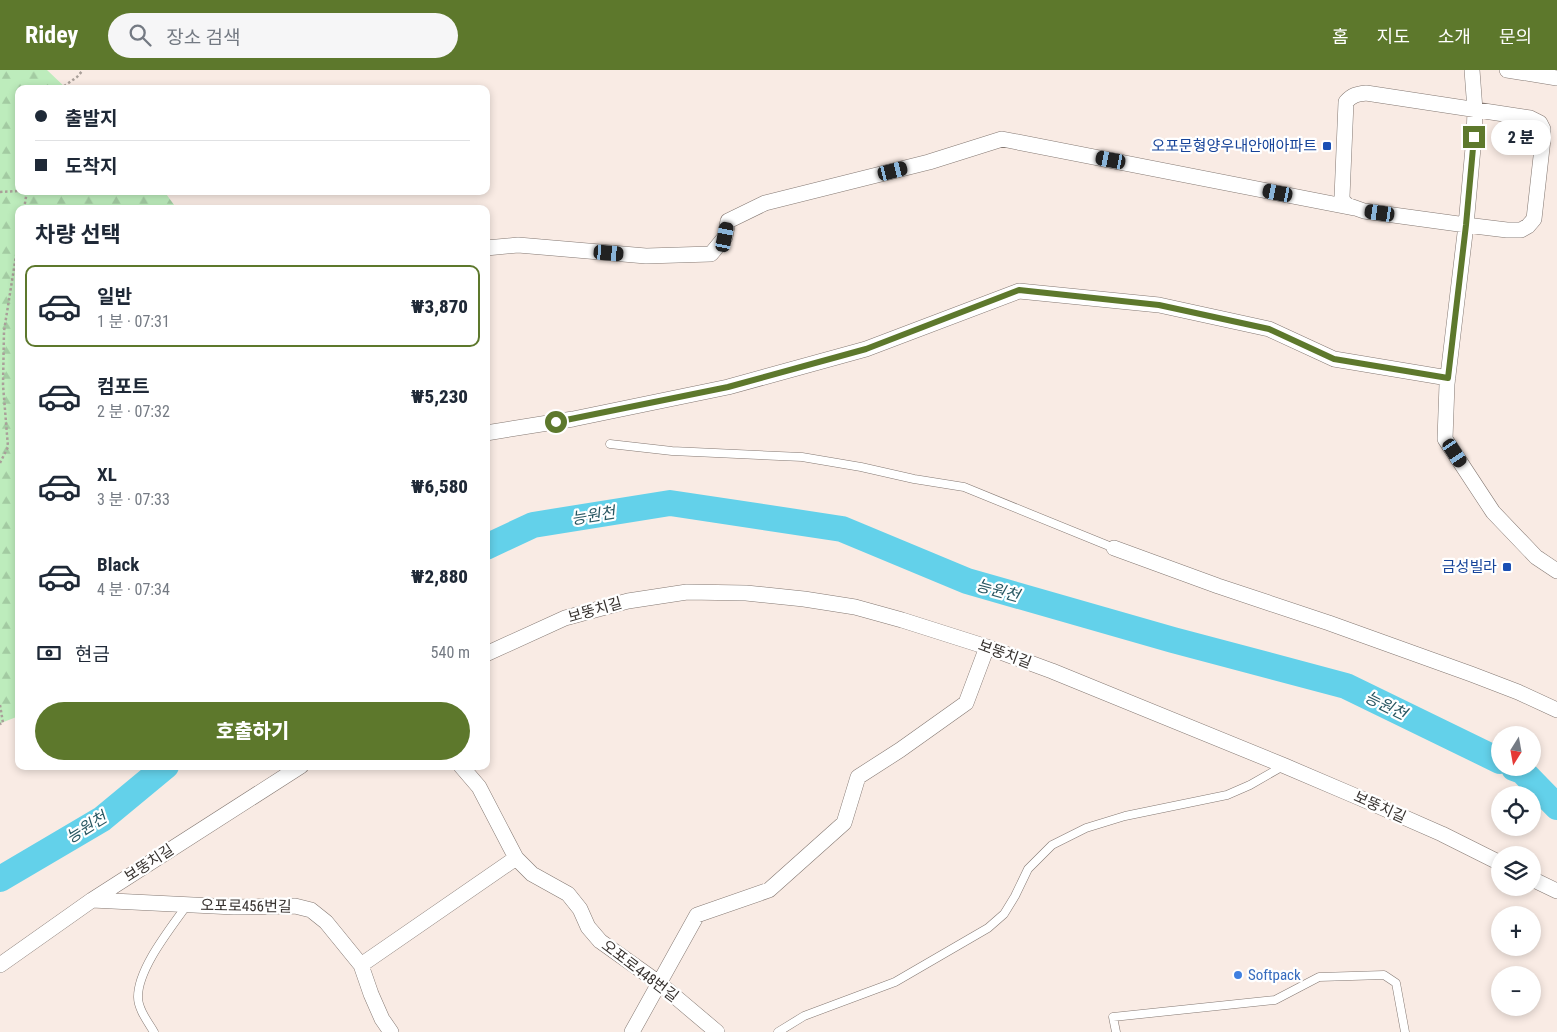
<!DOCTYPE html>
<html lang="ko">
<meta charset="utf-8">
<style>
:root{--surface:#fff;--page:#f6f6f7;--text:#1f2937;--muted:#747a83;--line:#e0e1e3;--accent:#5d782c}
body{margin:0;font-family:"Roboto Condensed","Noto Sans KR",sans-serif;background:var(--page);color:var(--text);height:100vh;display:flex;flex-direction:column;font-size:19px;white-space:nowrap}
*{box-sizing:border-box;margin:0}
p{font-size:16px;color:var(--muted)}
.icon{flex:none;width:28px;height:28px;fill:none;stroke:currentColor;stroke-width:2;stroke-linecap:round;stroke-linejoin:round}
.map{position:relative;flex:1;overflow:hidden}
.sheet{position:absolute;left:15px;top:135px;width:475px;height:565px;display:flex;flex-direction:column;background:var(--surface);border-radius:10px;box-shadow:0 2px 8px #0003}
.sheet>*{flex:none}
.guide{position:absolute;left:15px;top:15px;width:475px;height:110px;border-radius:10px;box-shadow:0 2px 8px #0003;display:grid;align-content:center;height:110px;padding:0 20px;background:var(--surface)}
.needle{width:32px;rotate:191deg}
.fabs{position:absolute;left:1491px;top:656px;display:grid;gap:10px}
.fabs a{display:grid;place-items:center;width:50px;height:50px;border-radius:50%;background:var(--surface);box-shadow:0 2px 8px #0003;font-size:25px}
.end{position:absolute;width:22px;height:22px;margin:-11px;border:6px solid #5d782c;background:#fff;box-shadow:0 0 0 2px #fff}
.from{border-radius:50%}
.bubble{position:absolute;height:35px;border-radius:18px;background:var(--surface);box-shadow:0 2px 8px #0003;font-size:16px;font-weight:800;line-height:35px;text-align:center}
.car{position:absolute;width:15px;height:30px;margin:-15px -8px;border-radius:6px;box-shadow:0 0 4px 1px #0007;background:linear-gradient(#222 24%,#8ab4d8 0 40%,#222 0 76%,#8ab4d8 0 86%,#222 0)}
.guide b{display:flex;align-items:center;gap:18px;height:48px;font-size:19px}
.guide b+b{border-top:1px solid var(--line)}
.guide i{width:12px;height:12px;background:var(--text)}
ul{padding:0;list-style:none}
li{display:flex;align-items:center;gap:15px;height:82px;margin:0 10px 8px;padding:0 10px;border:2px solid transparent;border-radius:10px}
li div{flex:1}
li b{display:block;font-size:19px}
li em{font-style:normal;font-weight:800}
li.active{border-color:var(--accent)}
li>.icon{width:45px;height:45px;stroke-width:1.5}
h2{padding:0 20px;font-size:22px;line-height:60px}
.pay{display:flex;align-items:center;gap:12px;height:55px;padding:0 20px;font-size:19px}
.pay p{margin-inline-start:auto}
.primary-button{display:flex;gap:10px;margin-top:auto;padding:10px 20px}
.primary-button a{flex:1;height:58px;border-radius:30px;background:var(--accent);color:#fff;font-size:20px;font-weight:800;line-height:58px;text-align:center}
header{display:flex;align-items:center;gap:30px;box-sizing:border-box;height:70px;padding:0 25px;background:var(--accent);color:#fff}
header strong{font-size:24px}
nav{display:flex;gap:28px;margin-inline-start:auto;font-size:18px}
.search{width:350px;height:45px;background:var(--page);display:flex;align-items:center;gap:12px;box-sizing:border-box;padding:0 18px;border-radius:28px;color:var(--muted);font-size:19px}
.map>svg:first-child{display:block}
.forest{fill:url(#forest-firs)}
.lines{fill:none;stroke-linecap:round;stroke-linejoin:round}
.river{stroke:#63d1ea;stroke-width:26}
.service-casing{stroke:#847872;stroke-width:9}
.minor-casing{stroke:#847872;stroke-width:16}
.path{stroke:#a99f99;stroke-width:2.5;stroke-dasharray:2.5 2.5;stroke-linecap:butt}
.service{stroke:#fff;stroke-width:8}
.minor{stroke:#fff;stroke-width:15}
.route{stroke:#5d782c;stroke-width:6}
.transit-dot{fill:#1a4fb4;stroke:#fff;stroke-width:2}
.shop-dot{fill:#3f7fe0;stroke:#fff;stroke-width:2}
.labels{text-anchor:middle;stroke-width:4.5;stroke-linejoin:round;paint-order:stroke}
.transit-label{font-size:15px;fill:#164399;stroke:#fff;text-anchor:end}
.street-label{font-size:15px;fill:#37322f;stroke:#fff}
.shop-label{font-size:15px;fill:#366cbe;stroke:#fff;text-anchor:start}
.water-label{font-size:16px;font-style:italic;fill:#285762;stroke:#fff}
</style>
<header>
<strong>Ridey</strong>
<div class="search"><svg class="icon" aria-label="search" viewBox="0 0 24 24"><circle cx="10" cy="10" r="6"/><path d="M15 15l6 6"/></svg>장소 검색</div>
<nav><a>홈</a><a>지도</a><a>소개</a><a>문의</a></nav>
</header>
<div class="map">
<svg width="1557" height="962" viewBox="0 0 1557 962">
<defs>
<pattern id="forest-firs" width="22" height="20" patternUnits="userSpaceOnUse" patternTransform="scale(1.25)"><rect width="22" height="20" fill="#bdecbc"/><path d="M5 1l3.5 6h-7zM16 11l3.5 6h-7z" fill="#a3cba2"/></pattern>
</defs>
<rect width="100%" height="100%" fill="#f9ebe4"/>
<path class="forest" d="M0,0H47L67,19H19V121H164L177,139H19V646L1,653H0Z"/>
<g class="lines">
<path class="river" d="M486,477L533,455L670,433L842,459L967,511L1173,570L1346,616L1500,691
M1514,698L1522,701L1557,737
M0,809L102,749L166,696"/>
<g class="service-casing">
<path id="service" d="M610,374L672,381L802,387L861,397L914,409L964,417L1114,478
M154,962C148,952 138,939 138,927C138,898 171,858 187,835
M778,962L804,946L895,912L988,858L1004,844L1015,826L1028,799L1052,775L1086,758L1125,746L1227,725L1250,715L1283,696
M1116,962L1113,947L1275,930L1319,907L1384,905L1396,913L1405,962"/>
</g>
<g class="minor-casing">
<path id="minor" d="M1472,0L1475,40L1474,67L1466,155L1447,314L1445,369L1493,442L1536,487L1557,501
M1507,0L1557,8
M1366,23L1530,48L1540,53L1543,59V69L1534,149L1528,156L1521,160H1507L1466,155L1364,141L1347,135L1343,131L1342,127L1346,32C1352,25 1357,24 1366,23Z
M486,178L518,175L646,186L711,184L725,167L728,151L765,133L929,92L1002,69L1354,138
M486,363L573,349L728,317L866,279L1019,221L1159,235L1269,259L1334,289L1448,308
M1114,478L1218,516L1329,553L1471,604L1518,622L1557,640
M486,584L565,548L628,531L687,522L746,523L804,529L855,537L902,550L987,577L1052,601L1285,696L1360,728L1442,764L1500,793
M461,696L479,717L516,788L532,804L568,824L580,839L588,857L600,871L659,913L717,962
M1532,809L1557,821
M92,830L234,837L295,836L311,840L326,852L361,895L371,924L382,949L391,962
M0,895L92,830L301,696
M361,895L516,788
M632,962L697,845L769,820L844,753L858,707L900,680L966,633L987,577"/>
</g>
<path class="path" d="M60,19L77,7L83,0
M0,122L19,121
M24,139L27,121
M0,393L8,377L3,315L4,261L19,167
M0,635L3,653L0,654"/>
<use href="#service" class="service"/>
<use href="#minor" class="minor"/>
</g>
<g class="lines">
<path class="route" d="M556,352L728,317L866,279L1019,220L1159,235L1269,259L1334,289L1448,308L1466,155L1474,67"/>
</g>
<g class="transit-dot">
<rect x="1322" y="71" width="10" height="10" rx="2.5"/>
<rect x="1502" y="492" width="10" height="10" rx="2.5"/>
</g>
<circle class="shop-dot" cx="1238" cy="905" r="5"/>
<g class="labels">
<g class="transit-label">
<text x="1317" y="81">오포문형양우내안애아파트</text>
<text x="1497" y="502">금성빌라</text>
</g>
<g class="street-label">
<text transform="translate(595 540) rotate(-16)" y="5">보뚱치길</text>
<text transform="translate(1005 584) rotate(20)" y="5">보뚱치길</text>
<text transform="translate(1380 737) rotate(24)" y="5">보뚱치길</text>
<text transform="translate(149 793) rotate(-33)" y="5">보뚱치길</text>
<text transform="translate(246 836) rotate(1)" y="5">오포로456번길</text>
<text transform="translate(640 901) rotate(37)" y="5">오포로448번길</text>
</g>
<g class="shop-label">
<text x="1248" y="910">Softpack</text>
</g>
<g class="water-label">
<text transform="translate(593 445) rotate(-9)" y="6">능원천</text>
<text transform="translate(998 520) rotate(15)" y="6">능원천</text>
<text transform="translate(1386 635) rotate(26)" y="6">능원천</text>
<text transform="translate(86 757) rotate(-32)" y="6">능원천</text>
</g>
</g>
</svg>
<div class="fabs">
<a><svg class="needle" viewBox="-14 -14 28 28"><path d="M0-13l5 13h-10z" fill="#e53935"/><path d="M0 13l5-13h-10z" fill="#747a83"/></svg></a>
<a><svg class="icon" aria-label="locate" viewBox="0 0 24 24"><circle cx="12" cy="12" r="6"/><path d="M12 2v4M12 18v4M2 12h4M18 12h4"/></svg></a>
<a><svg class="icon" aria-label="layers" viewBox="0 0 24 24"><path d="M12 4l9 5-9 5-9-5zM3 14l9 5 9-5"/></svg></a>
<a>+</a>
<a>−</a>
</div>
<i class="end from" style="left:556px;top:352px"></i>
<i class="end" style="left:1474px;top:67px"></i>
<div class="bubble" style="left:1491px;top:50px;width:60px">2 분</div>
<i class="car" style="left:1111px;top:90px;rotate:281deg"></i>
<i class="car" style="left:893px;top:101px;rotate:76deg"></i>
<i class="car" style="left:1278px;top:123px;rotate:281deg"></i>
<i class="car" style="left:1380px;top:143px;rotate:278deg"></i>
<i class="car" style="left:725px;top:167px;rotate:11deg"></i>
<i class="car" style="left:609px;top:183px;rotate:95deg"></i>
<i class="car" style="left:1455px;top:383px;rotate:147deg"></i>
<div class="guide">
<b><i class="from"></i>출발지</b>
<b><i></i>도착지</b>
</div>
<section class="sheet">
<h2>차량 선택</h2>
<ul>
<li class="active"><svg class="icon" aria-label="car" viewBox="0 0 24 24"><path d="M5 17H2v-5l4-1 3-4h7l3 4 3 1v5h-3M9 17h6M6 11h13"/><circle cx="7" cy="17" r="2"/><circle cx="17" cy="17" r="2"/></svg><div><b>일반</b><p>1 분 · 07:31</p></div><em>₩3,870</em></li>
<li><svg class="icon" aria-label="car" viewBox="0 0 24 24"><path d="M5 17H2v-5l4-1 3-4h7l3 4 3 1v5h-3M9 17h6M6 11h13"/><circle cx="7" cy="17" r="2"/><circle cx="17" cy="17" r="2"/></svg><div><b>컴포트</b><p>2 분 · 07:32</p></div><em>₩5,230</em></li>
<li><svg class="icon" aria-label="car" viewBox="0 0 24 24"><path d="M5 17H2v-5l4-1 3-4h7l3 4 3 1v5h-3M9 17h6M6 11h13"/><circle cx="7" cy="17" r="2"/><circle cx="17" cy="17" r="2"/></svg><div><b>XL</b><p>3 분 · 07:33</p></div><em>₩6,580</em></li>
<li><svg class="icon" aria-label="car" viewBox="0 0 24 24"><path d="M5 17H2v-5l4-1 3-4h7l3 4 3 1v5h-3M9 17h6M6 11h13"/><circle cx="7" cy="17" r="2"/><circle cx="17" cy="17" r="2"/></svg><div><b>Black</b><p>4 분 · 07:34</p></div><em>₩2,880</em></li>
</ul>
<div class="pay"><svg class="icon" aria-label="cash" viewBox="0 0 24 24"><path d="M3 7h18v10H3z"/><circle cx="12" cy="12" r="2"/></svg>현금<p>540 m</p></div>
<div class="primary-button"><a>호출하기</a></div>
</section>
</div>
